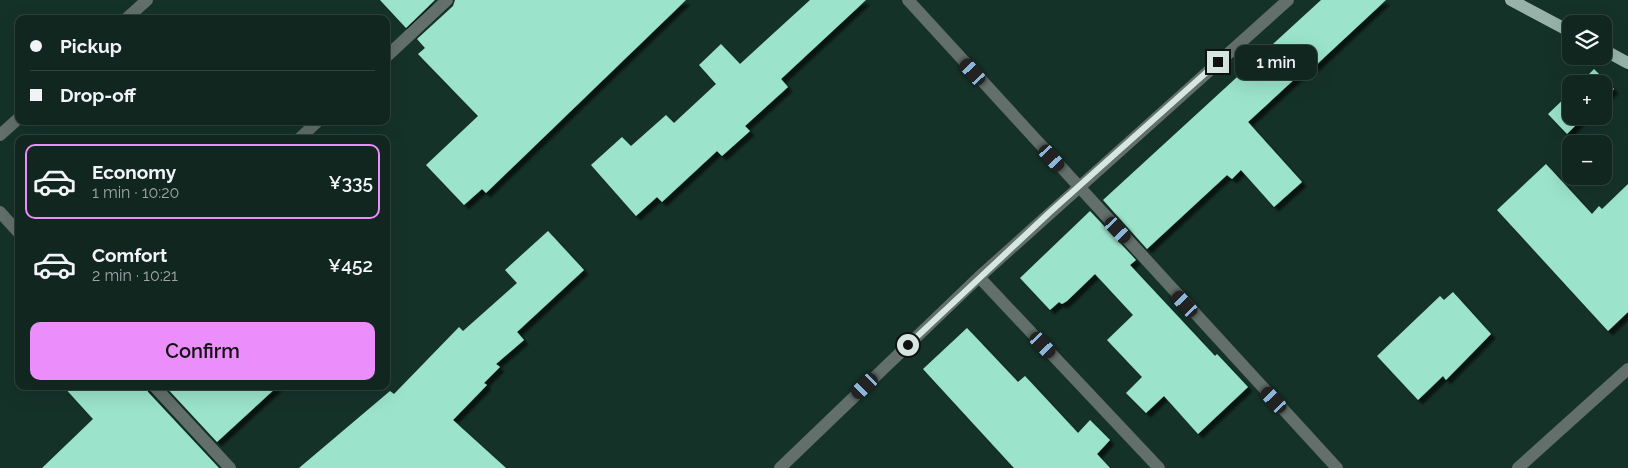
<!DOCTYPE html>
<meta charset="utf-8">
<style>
:root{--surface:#10261f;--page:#1e322c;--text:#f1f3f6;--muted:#9ca5a4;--line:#30433d;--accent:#eb8dfb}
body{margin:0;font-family:Raleway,sans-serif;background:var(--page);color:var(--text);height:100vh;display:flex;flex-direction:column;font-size:19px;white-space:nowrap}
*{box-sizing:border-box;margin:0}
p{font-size:16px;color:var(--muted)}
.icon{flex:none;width:28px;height:28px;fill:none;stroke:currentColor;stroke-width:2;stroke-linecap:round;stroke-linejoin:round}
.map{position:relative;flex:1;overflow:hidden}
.panel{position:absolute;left:15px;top:135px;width:375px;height:255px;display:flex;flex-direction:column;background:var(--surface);border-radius:10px;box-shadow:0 5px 20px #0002,0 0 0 1px var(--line)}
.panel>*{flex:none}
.hud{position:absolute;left:15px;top:15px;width:375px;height:110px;border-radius:10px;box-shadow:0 5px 20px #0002,0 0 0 1px var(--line);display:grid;align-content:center;height:110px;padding:0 15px;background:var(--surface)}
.controls{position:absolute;left:1562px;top:15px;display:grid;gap:10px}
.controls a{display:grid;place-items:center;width:50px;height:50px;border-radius:10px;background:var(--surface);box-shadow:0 5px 20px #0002,0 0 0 1px var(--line);font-size:25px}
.end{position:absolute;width:22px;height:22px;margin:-11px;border:6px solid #d6e7e1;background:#111;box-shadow:0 0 0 2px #111}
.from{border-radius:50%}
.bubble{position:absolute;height:35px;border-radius:10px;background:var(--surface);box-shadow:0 5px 20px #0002,0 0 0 1px var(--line);font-size:16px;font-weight:600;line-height:35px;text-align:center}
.car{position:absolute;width:15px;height:30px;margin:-15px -8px;border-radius:6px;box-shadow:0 0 4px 1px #0007;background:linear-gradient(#222 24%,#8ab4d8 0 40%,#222 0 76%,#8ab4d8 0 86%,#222 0)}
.hud b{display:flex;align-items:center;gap:18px;height:48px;font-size:19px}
.hud b+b{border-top:1px solid var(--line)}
.hud i{width:12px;height:12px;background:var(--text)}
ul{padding:9px 0 0;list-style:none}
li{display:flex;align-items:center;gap:15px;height:75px;margin:0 10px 8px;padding:0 5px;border:2px solid transparent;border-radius:10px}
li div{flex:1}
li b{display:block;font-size:19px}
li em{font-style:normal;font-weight:600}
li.current{border-color:var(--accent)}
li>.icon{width:45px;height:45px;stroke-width:1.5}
.action{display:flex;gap:10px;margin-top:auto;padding:10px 15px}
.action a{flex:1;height:58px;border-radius:10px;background:var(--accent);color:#111;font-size:20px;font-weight:600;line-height:58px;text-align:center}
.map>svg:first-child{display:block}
.building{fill:#9be3cb;filter:url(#shadow)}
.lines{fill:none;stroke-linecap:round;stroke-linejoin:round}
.minor{stroke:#626f6b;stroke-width:12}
.major{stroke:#97b3a9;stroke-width:12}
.route{stroke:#d6e7e1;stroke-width:6}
</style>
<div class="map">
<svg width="1628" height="468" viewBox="0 0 1628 468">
<defs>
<filter id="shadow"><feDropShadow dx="4.5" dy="4.5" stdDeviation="1" flood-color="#0009"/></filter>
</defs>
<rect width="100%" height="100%" fill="#153229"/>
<path class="building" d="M380,0H435L406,28Z
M455,0H686L486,193L482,189L464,205L426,165L478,116L418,54L425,48L417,39L453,6Z
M810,0H866L781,79L788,87L745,126L750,131L722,156L717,151L662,202L657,197L636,216L591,165L622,137L631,146L666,115L674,123L716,84L699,65L721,44L740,64Z
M1321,0H1386L1314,67L1311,64L1248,122L1302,182L1274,207L1241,170L1232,179L1227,175L1147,249L1103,200Z
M1594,69L1614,89L1604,99V84H1579Z
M1571,92V116H1585L1567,134L1548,114Z
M1546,164L1592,214L1599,206L1602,209L1628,184V312L1608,331L1497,210Z
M1090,211L1136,260L1130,265L1215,356L1217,354L1248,387L1198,434L1164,396L1146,413L1126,393L1142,377L1107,340L1133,315L1095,274L1067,301L1062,304L1059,302L1050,310L1020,278Z
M548,231L584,270L517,332L524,340L496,364L500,367L484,383L487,385L453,420L506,468H299L390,391L394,394L459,327L463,331L517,283L505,270Z
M1453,292L1491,334L1446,380L1443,376L1418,400L1377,356L1440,296L1444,300Z
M967,328L1018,382L1025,376L1078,433L1090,420L1110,440L1097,454L1110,468H1014L923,369Z
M63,386H146L148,392L219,468H42L93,419Z
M165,386H278L217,442Z"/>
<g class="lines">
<path class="minor" d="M908,0L1337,468
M126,19L147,0
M386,57L447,0
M0,135L19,118
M299,139L318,121
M0,212L19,233
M979,277L1159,468
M154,386L230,468
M780,468L979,277L1288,0
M1518,468L1628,369"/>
<path class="major" d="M1511,0L1571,32
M1604,50L1628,63"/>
</g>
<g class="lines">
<path class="route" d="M908,345L1050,212L1218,62"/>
</g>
</svg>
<div class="controls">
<a><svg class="icon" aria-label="layers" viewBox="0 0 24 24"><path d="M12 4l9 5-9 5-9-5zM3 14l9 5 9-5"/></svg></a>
<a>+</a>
<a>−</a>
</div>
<i class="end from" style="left:908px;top:345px"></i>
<i class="end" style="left:1218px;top:62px"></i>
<div class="bubble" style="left:1235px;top:45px;width:82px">1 min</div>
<i class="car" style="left:973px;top:72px;rotate:318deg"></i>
<i class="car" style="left:1052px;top:158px;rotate:138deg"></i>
<i class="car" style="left:1118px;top:230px;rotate:137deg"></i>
<i class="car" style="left:1185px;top:304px;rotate:317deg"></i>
<i class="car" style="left:1043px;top:345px;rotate:137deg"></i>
<i class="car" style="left:865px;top:386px;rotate:226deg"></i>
<i class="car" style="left:1274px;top:400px;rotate:317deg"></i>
<div class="hud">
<b><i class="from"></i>Pickup</b>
<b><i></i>Drop-off</b>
</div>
<section class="panel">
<ul>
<li class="current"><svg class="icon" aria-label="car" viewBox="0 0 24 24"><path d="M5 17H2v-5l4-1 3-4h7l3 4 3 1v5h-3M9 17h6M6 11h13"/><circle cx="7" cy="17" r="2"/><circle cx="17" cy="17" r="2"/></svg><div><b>Economy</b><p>1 min · 10:20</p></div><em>¥335</em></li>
<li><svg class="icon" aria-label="car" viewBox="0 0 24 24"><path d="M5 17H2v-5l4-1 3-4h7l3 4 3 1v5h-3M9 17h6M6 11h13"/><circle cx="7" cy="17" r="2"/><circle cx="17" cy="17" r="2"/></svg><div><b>Comfort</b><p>2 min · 10:21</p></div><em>¥452</em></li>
</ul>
<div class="action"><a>Confirm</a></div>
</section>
</div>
